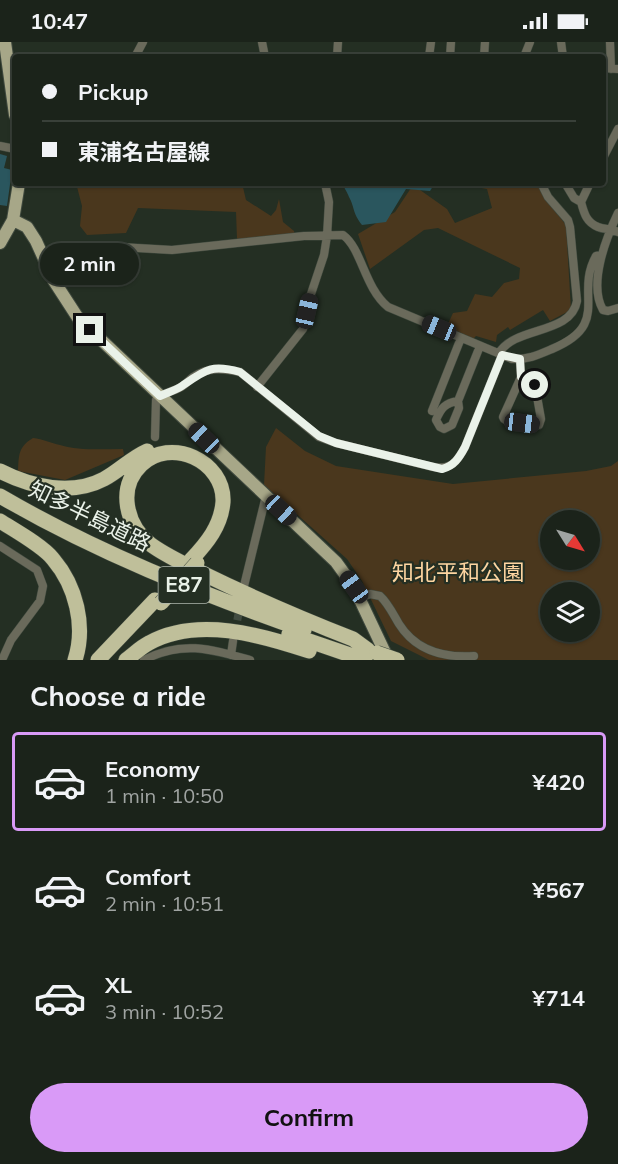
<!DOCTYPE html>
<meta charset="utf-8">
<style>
:root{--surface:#1b231a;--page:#282f27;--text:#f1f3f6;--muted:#a0a4a2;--line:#394039;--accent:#d99af7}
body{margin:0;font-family:Mulish,"Noto Sans JP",sans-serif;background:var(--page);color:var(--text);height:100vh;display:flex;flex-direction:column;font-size:22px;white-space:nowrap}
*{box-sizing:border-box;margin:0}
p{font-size:20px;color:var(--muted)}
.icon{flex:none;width:33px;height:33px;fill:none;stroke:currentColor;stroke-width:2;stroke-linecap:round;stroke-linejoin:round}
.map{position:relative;height:618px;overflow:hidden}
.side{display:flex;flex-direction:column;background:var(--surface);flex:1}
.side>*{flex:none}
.hud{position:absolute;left:12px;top:12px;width:594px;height:132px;border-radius:6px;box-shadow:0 2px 4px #0004,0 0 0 2px var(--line);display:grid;align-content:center;height:132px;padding:0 30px;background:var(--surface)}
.needle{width:39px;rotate:127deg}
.tools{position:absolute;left:540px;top:468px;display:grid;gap:12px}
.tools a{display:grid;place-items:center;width:60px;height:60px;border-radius:50%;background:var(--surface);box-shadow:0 2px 4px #0004,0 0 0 2px var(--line);font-size:30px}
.end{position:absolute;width:27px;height:27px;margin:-14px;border:8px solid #eaf2e9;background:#111;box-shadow:0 0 0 3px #111}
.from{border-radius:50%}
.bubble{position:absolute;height:42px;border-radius:21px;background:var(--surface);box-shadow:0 2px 4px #0004,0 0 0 2px var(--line);font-size:20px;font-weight:700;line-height:42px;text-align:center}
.car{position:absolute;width:18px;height:36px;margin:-18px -9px;border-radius:8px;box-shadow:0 0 4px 2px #0007;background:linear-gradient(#222 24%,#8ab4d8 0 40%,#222 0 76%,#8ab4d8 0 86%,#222 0)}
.hud b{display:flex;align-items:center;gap:21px;height:57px;font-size:22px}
.hud b+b{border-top:2px solid var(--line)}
.hud i{width:15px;height:15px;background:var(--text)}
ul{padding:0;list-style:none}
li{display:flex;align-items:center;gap:18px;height:99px;margin:0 12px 9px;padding:0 18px;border:3px solid transparent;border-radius:6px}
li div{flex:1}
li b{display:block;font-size:22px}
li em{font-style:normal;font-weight:700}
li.current{border-color:var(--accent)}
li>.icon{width:54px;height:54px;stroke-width:1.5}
h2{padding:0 30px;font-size:27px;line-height:72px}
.primary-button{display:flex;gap:12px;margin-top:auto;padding:12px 30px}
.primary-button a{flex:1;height:69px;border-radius:36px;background:var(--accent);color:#111;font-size:24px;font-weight:700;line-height:69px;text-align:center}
.status{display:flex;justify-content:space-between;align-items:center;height:42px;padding:0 30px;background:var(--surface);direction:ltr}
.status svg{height:16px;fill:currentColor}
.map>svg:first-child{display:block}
.green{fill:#4a371d;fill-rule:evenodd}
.water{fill:#2a565e}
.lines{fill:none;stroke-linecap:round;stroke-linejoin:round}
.street-tunnel{stroke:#424c41;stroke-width:8;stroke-dasharray:8 4;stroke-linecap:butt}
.street-casing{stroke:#404a3f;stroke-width:9}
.primary-casing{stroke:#404a3f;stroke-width:14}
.highway-casing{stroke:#404a3f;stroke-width:16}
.street{stroke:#6a6a5b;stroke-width:8}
.primary{stroke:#a7a788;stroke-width:12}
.highway{stroke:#bfbf9a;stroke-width:15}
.highway-bridge-casing{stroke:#404a3f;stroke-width:16;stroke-linecap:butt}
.highway-bridge{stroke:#bfbf9a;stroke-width:15}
.route{stroke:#eaf2e9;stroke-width:8}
.labels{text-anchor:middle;stroke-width:4.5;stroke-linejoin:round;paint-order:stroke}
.shield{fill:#242f23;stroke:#afb8ae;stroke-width:1.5}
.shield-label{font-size:21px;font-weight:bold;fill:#eaf2e9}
.street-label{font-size:22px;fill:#eaf2e9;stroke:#242f23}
.park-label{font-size:22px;fill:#fdd5a1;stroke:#242f23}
</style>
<div class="status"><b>10:47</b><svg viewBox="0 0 49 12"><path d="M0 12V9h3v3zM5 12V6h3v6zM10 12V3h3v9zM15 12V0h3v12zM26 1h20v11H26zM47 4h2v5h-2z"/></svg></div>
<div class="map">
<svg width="618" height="618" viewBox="0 0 618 618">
<rect width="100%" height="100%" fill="#242f23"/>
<path class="green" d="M76,141H242L246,158L271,174L276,168L279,157L283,180L294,189L295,194L237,197L236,170L138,166L126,191L87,193L80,184L82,164Z
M454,141H536L545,157L566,183L571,268L550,279L543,268L510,288L508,285L497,293L496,300L476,294L473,297L447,284L453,271L467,269L475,252L492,255L504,241L519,237L520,226L438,186L424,188L370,227L358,192L395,170L413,143L447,167L455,181L492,166L487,147Z
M276,386L305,409L336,424L453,442L586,429L611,424L618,419V618H429L391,599L362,539L347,517L264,443L266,405ZM550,478H590V518H550ZM550,550H590V590H550Z
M33,396C43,397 51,401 60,403C80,409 102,407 123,407L124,413L65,438L18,429C19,413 18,405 33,396Z"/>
<path class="water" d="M0,112L7,114L4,126L12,128L7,164L0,163Z
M343,141H435L430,149L406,147L386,180L362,183C352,170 355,166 349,155C347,149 344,147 343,141Z"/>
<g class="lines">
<path class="street-tunnel" d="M235,590L240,564"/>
<g class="street-casing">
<path id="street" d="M262,0L265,15
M561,0L563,15
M610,0L611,27
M135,15L143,0
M337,15L338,0
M429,15L431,0
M450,15L451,0
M484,15L485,0
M524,15L530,0
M603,26L618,27
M0,104L15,107
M603,116L618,87
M565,141L574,156L581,160
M590,141L581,160C584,171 586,180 598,185C605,188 611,186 618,190
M618,171C606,196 588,242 603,268L608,269L618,266
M46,220L76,210L120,205L172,208L304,194L343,193C362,207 364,245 388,265L512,317C527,318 538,313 552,307C612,282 574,253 596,214L601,213
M499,311C515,284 571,293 577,259L570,185L568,178L548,155L541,141
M520,317L521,335L503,375L504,377L507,379L539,383L541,377L535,343L521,335
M257,345L303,287L311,252L324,213L327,194L329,160L325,141
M458,359C445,361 441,366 436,378L440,385L444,387L452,383L459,366L458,359L480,304
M432,369L461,296
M155,395L156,358C163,350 173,350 181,345C186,342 189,338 193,335C208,325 223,326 240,330L319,395L336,401L433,425C451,428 457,420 465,405L502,313
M0,504L37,528L43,544L40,559L11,598L2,618
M243,548L266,454
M360,556L370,552L380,554C388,561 393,572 399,582C416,609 444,616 474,614
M231,613L233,599
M144,618C182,598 211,607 250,618"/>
</g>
<g class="primary-casing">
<path id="primary" d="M5,0L15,73
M13,178L27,185L36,199L54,239L78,276L336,520L354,545L388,617
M0,201L13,178L19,141"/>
</g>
<g class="highway-casing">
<path id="highway" d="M0,429C31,445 72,454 104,437C119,429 131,416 147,409
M0,454C96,510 199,551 304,588
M0,479C14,488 43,504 53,517C76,544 86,584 75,618
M191,518C207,501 221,484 223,460C225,419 170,394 141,423C117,446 126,483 150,502C166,514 185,522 202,531C251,555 302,577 353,597L368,608
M289,592L365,618
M98,618L155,558
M126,618C134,612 141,605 149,601C197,574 261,593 309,609"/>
</g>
<use href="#street" class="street"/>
<use href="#primary" class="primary"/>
<use href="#highway" class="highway"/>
<g class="highway-bridge-casing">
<path id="highway-bridge" d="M161,561L197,521
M377,611L397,618"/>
</g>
<use href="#highway-bridge" class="highway-bridge"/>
</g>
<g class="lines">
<path class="route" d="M90,288L160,354C167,351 176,348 182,344C205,328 211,322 240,330L319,394L336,401L442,427C454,424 459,416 465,405L502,313L520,317L521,335L535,343"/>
</g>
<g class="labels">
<rect class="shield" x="158.5" y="525" width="51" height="36" rx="4.5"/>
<g class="shield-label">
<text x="184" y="550">E87</text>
</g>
<g class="street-label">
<text transform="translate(90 474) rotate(26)" y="8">知多半島道路</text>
</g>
<g class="park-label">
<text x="458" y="538">知北平和公園</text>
</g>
</g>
</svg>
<div class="tools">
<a><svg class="needle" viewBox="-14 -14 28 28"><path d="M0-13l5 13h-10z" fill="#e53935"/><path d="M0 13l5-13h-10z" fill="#a0a4a2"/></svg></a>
<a><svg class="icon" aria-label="layers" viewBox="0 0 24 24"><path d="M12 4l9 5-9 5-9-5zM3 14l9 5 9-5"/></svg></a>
</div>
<i class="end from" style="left:535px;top:343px"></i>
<i class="end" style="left:90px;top:288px"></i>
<div class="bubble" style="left:40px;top:201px;width:99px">2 min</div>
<i class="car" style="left:307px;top:269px;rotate:13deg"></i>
<i class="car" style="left:439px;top:286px;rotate:292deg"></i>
<i class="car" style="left:522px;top:381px;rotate:97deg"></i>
<i class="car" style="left:204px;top:396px;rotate:314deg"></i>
<i class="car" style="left:281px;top:468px;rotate:133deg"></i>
<i class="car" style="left:354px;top:545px;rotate:324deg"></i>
<div class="hud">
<b><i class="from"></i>Pickup</b>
<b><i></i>東浦名古屋線</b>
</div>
</div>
<section class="side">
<h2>Choose a ride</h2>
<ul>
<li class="current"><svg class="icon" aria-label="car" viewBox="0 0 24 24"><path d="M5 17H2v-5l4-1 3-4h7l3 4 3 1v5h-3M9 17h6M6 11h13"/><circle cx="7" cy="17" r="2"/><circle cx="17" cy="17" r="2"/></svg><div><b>Economy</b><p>1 min · 10:50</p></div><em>¥420</em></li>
<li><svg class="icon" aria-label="car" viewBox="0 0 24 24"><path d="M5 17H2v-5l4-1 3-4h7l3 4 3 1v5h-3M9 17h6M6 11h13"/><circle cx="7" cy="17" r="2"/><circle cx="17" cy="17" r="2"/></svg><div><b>Comfort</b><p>2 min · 10:51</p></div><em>¥567</em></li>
<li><svg class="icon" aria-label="car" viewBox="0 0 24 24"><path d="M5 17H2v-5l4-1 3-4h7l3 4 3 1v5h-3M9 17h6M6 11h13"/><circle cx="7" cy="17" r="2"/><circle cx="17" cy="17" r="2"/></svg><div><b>XL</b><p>3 min · 10:52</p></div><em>¥714</em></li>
</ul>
<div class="primary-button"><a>Confirm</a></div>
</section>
